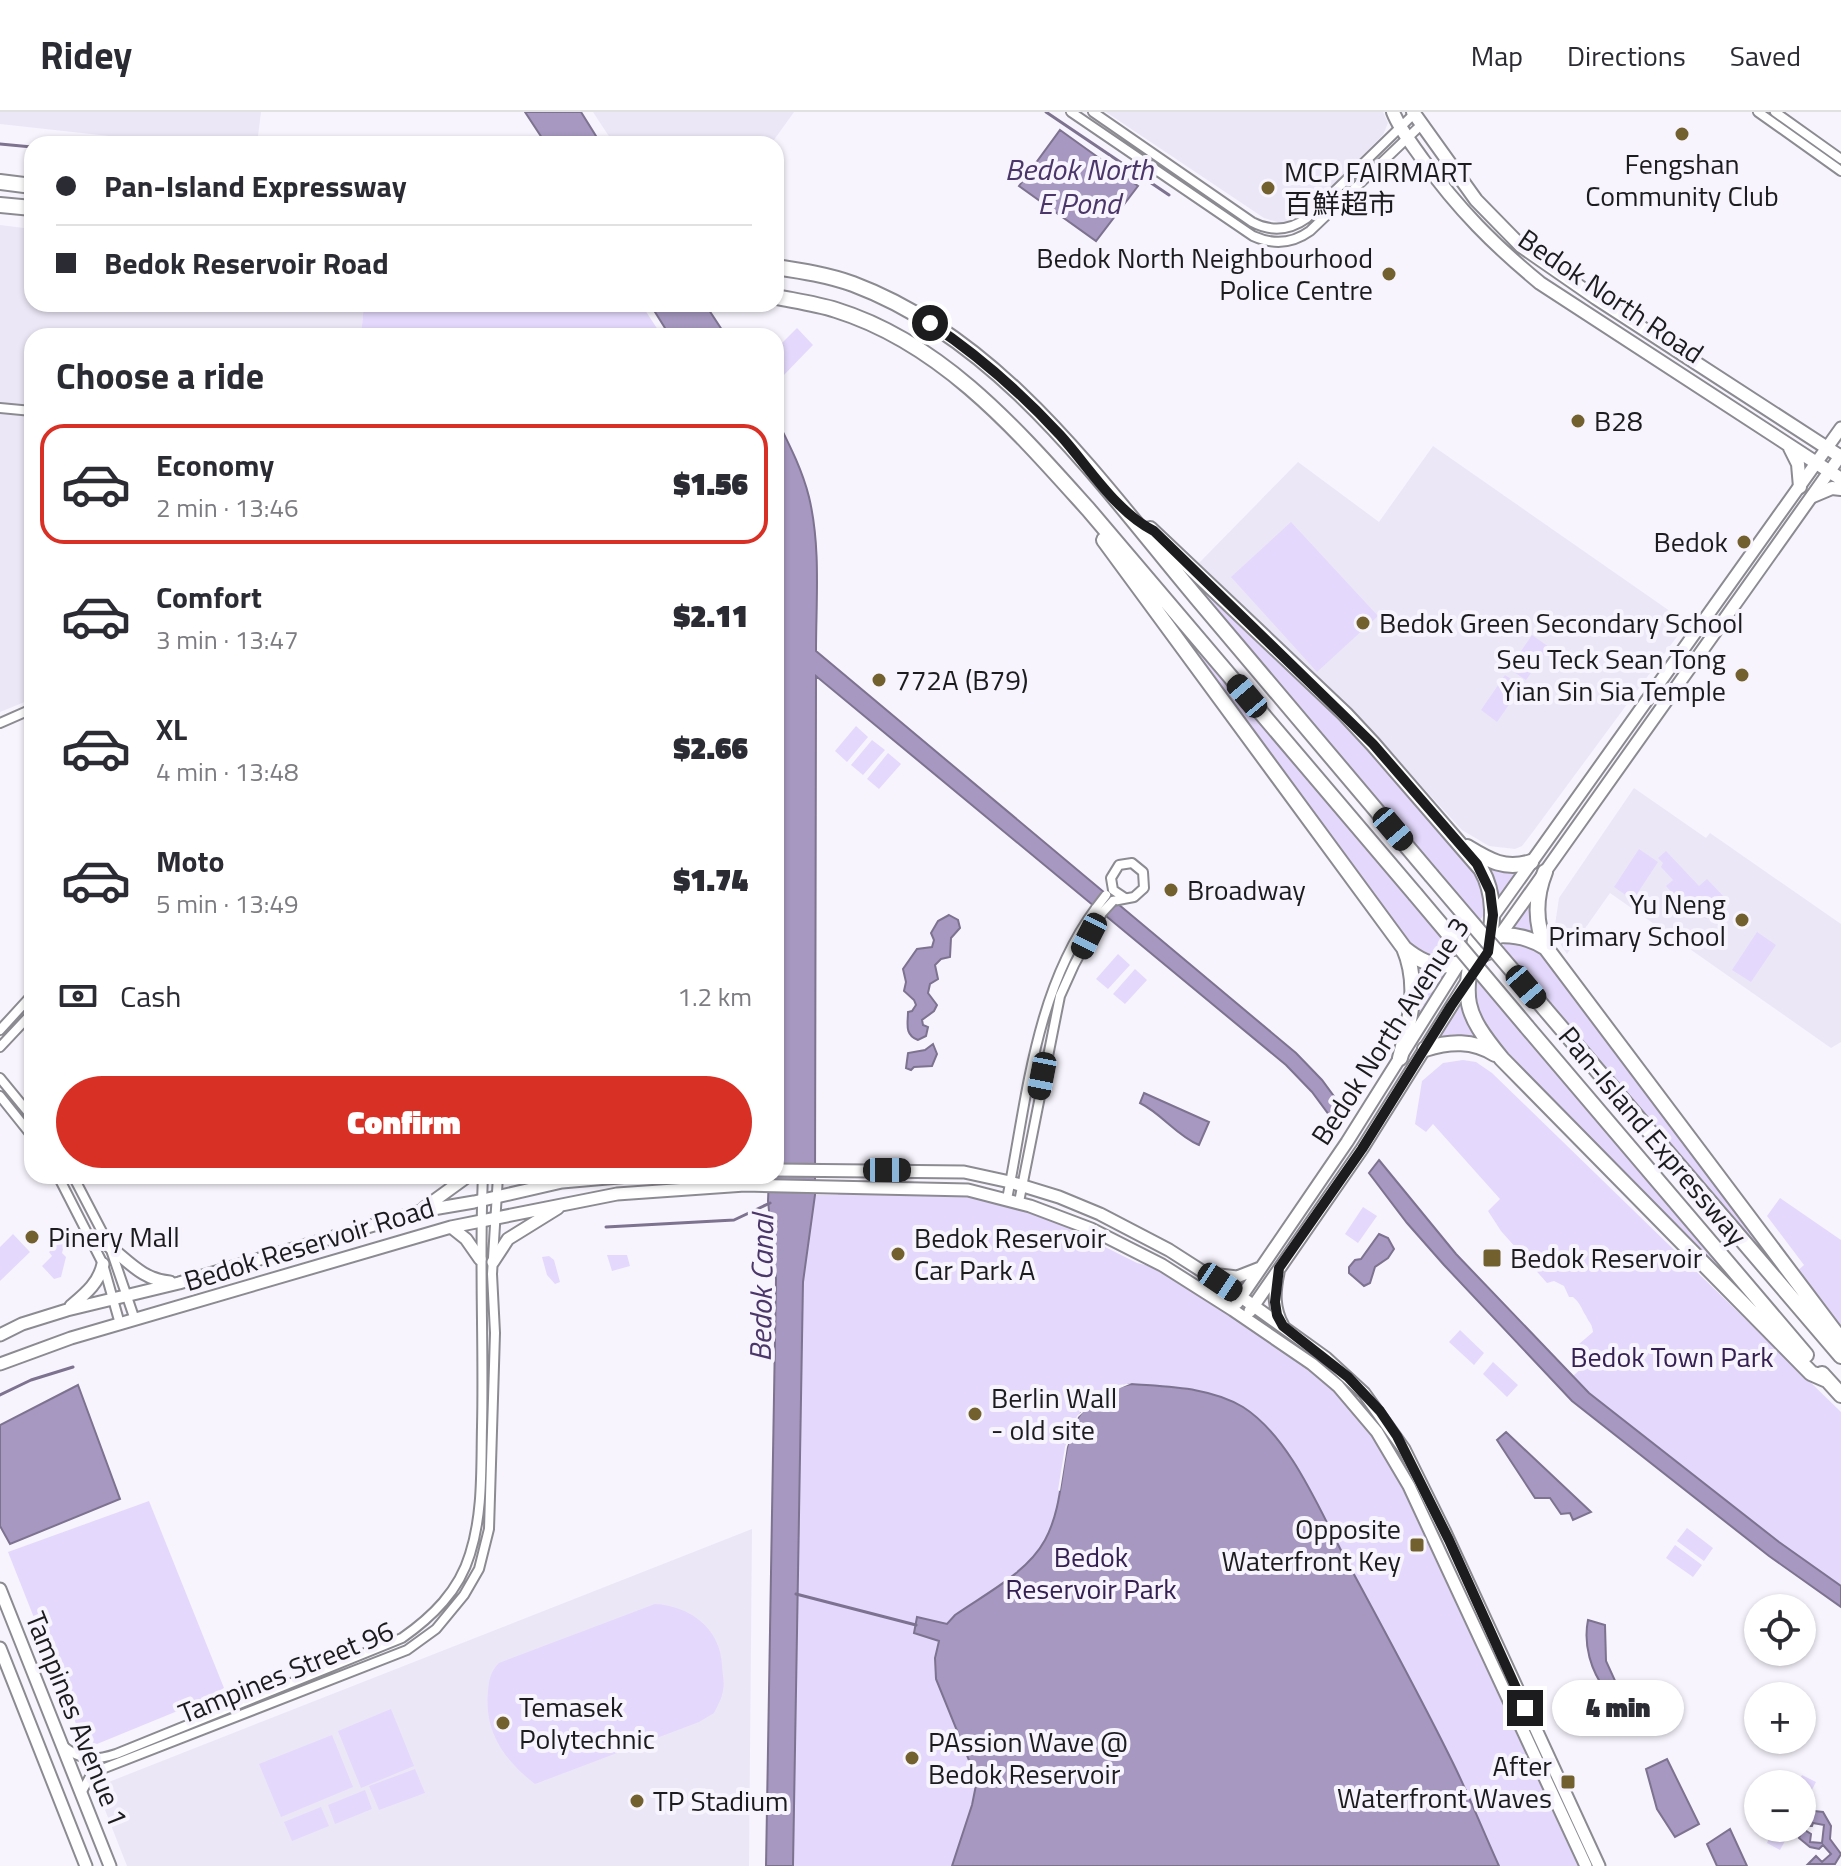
<!DOCTYPE html>
<meta charset="utf-8">
<style>
:root{--surface:#fff;--page:#f7f7f7;--text:#2b2b33;--muted:#7c7c81;--line:#e1e1e2;--accent:#d93025}
body{margin:0;font-family:"Titillium Web","Noto Sans SC",sans-serif;background:var(--page);color:var(--text);height:100vh;display:flex;flex-direction:column;font-size:30px;white-space:nowrap}
*{box-sizing:border-box;margin:0}
p{font-size:26px;color:var(--muted)}
.icon{flex:none;width:44px;height:44px;fill:none;stroke:currentColor;stroke-width:2;stroke-linecap:round;stroke-linejoin:round}
.map{position:relative;flex:1;overflow:hidden}
.sheet{position:absolute;left:24px;top:216px;width:760px;height:856px;display:flex;flex-direction:column;background:var(--surface);border-radius:24px;box-shadow:0 2px 6px #0004}
.sheet>*{flex:none}
.hud{position:absolute;left:24px;top:24px;width:760px;height:176px;border-radius:24px;box-shadow:0 2px 6px #0004;display:grid;align-content:center;height:176px;padding:0 32px;background:var(--surface)}
.buttons{position:absolute;left:1744px;top:1482px;display:grid;gap:16px}
.buttons a{display:grid;place-items:center;width:72px;height:72px;border-radius:50%;background:var(--surface);box-shadow:0 2px 6px #0004;font-size:40px}
.end{position:absolute;width:36px;height:36px;margin:-18px;border:10px solid #1c1b1e;background:#fff;box-shadow:0 0 0 4px #fff}
.from{border-radius:50%}
.bubble{position:absolute;height:56px;border-radius:28px;background:var(--surface);box-shadow:0 2px 6px #0004;font-size:26px;font-weight:800;line-height:56px;text-align:center}
.car{position:absolute;width:24px;height:48px;margin:-24px -12px;border-radius:10px;box-shadow:0 0 6px 2px #0007;background:linear-gradient(#222 24%,#8ab4d8 0 40%,#222 0 76%,#8ab4d8 0 86%,#222 0)}
.hud b{display:flex;align-items:center;gap:28px;height:76px;font-size:30px}
.hud b+b{border-top:2px solid var(--line)}
.hud i{width:20px;height:20px;background:var(--text)}
ul{padding:0;list-style:none}
li{display:flex;align-items:center;gap:24px;height:120px;margin:0 16px 12px;padding:0 16px;border:4px solid transparent;border-radius:24px}
li div{flex:1}
li b{display:block;font-size:30px}
li em{font-style:normal;font-weight:800}
li.on{border-color:var(--accent)}
li>.icon{width:72px;height:72px;stroke-width:1.5}
h2{padding:0 32px;font-size:36px;line-height:96px}
.pay{display:flex;align-items:center;gap:20px;height:88px;padding:0 32px;font-size:30px}
.pay p{margin-inline-start:auto}
.button{display:flex;gap:16px;margin-top:auto;padding:16px 32px}
.button a{flex:1;height:92px;border-radius:48px;background:var(--accent);color:#fff;font-size:32px;font-weight:800;line-height:92px;text-align:center}
header{display:flex;align-items:center;gap:48px;box-sizing:border-box;height:112px;padding:0 40px;background:var(--surface);border-bottom:2px solid var(--line)}
header strong{font-size:38px}
nav{display:flex;gap:44px;margin-inline-start:auto;font-size:28px}
.map>svg:first-child{display:block}
.built{fill:#ece7f6}
.green{fill:#e4d9fc}
.water{fill:#a698c0;stroke:#7d728f;stroke-width:2}
.pier{fill:#f7f4fd}
.lines{fill:none;stroke-linecap:round;stroke-linejoin:round}
.stream{stroke:#7d728f;stroke-width:3}
.street-casing{stroke:#8d8b92;stroke-width:12}
.secondary-casing{stroke:#8d8b92;stroke-width:15}
.primary-casing{stroke:#8d8b92;stroke-width:16}
.highway-casing{stroke:#8d8b92;stroke-width:18}
.street{stroke:#fff;stroke-width:8}
.secondary{stroke:#fff;stroke-width:11}
.primary{stroke:#fff;stroke-width:12}
.highway{stroke:#fff;stroke-width:14}
.street-bridge-casing{stroke:#8d8b92;stroke-width:12;stroke-linecap:butt}
.highway-bridge-casing{stroke:#8d8b92;stroke-width:18;stroke-linecap:butt}
.street-bridge{stroke:#fff;stroke-width:8}
.highway-bridge{stroke:#fff;stroke-width:14}
.route{stroke:#1c1b1e;stroke-width:10}
.poi-dot{fill:#72612f;stroke:#f7f4fd;stroke-width:3}
.labels{text-anchor:middle;stroke-width:8;stroke-linejoin:round;paint-order:stroke}
.poi-label{font-size:28px;fill:#1c1b1e;stroke:#f7f4fd;text-anchor:start}
.street-label{font-size:28px;fill:#1c1b1e;stroke:#f7f4fd}
.park-label{font-size:28px;fill:#352052;stroke:#f7f4fd}
.water-label{font-size:30px;font-style:italic;fill:#4b366a;stroke:#f7f4fd}
</style>
<header>
<strong>Ridey</strong>
<nav><a>Map</a><a>Directions</a><a>Saved</a></nav>
</header>
<div class="map">
<svg width="1841" height="1754" viewBox="0 0 1841 1754">
<rect width="100%" height="100%" fill="#f7f4fd"/>
<path class="built" d="M0,0H261L257,32H182L0,12Z
M593,0H794L771,32H614Z
M1106,0H1383L1388,11L1383,23L1302,103L1284,112L1264,106Z
M0,113L32,117V192H364L361,224H32V587L0,600Z
M1433,334L1687,511L1532,721L1522,734L1515,737L1489,734L1462,718L1357,604L1199,451L1298,350L1379,410Z
M1634,676L1706,726L1710,721L1841,812V930L1831,936L1610,781L1567,842L1561,833L1555,813L1559,786Z
M752,1417L749,1754H127L96,1675Z"/>
<path class="green" d="M364,192H641L662,224H361Z
M797,216L813,233L781,266L776,261V237Z
M1042,346L1460,836L1454,845L1441,847L1457,853L1401,944L1412,856L1121,451Z
M1291,410L1378,504L1317,560L1231,465Z
M1153,419L1478,741L1531,750L1493,803L1484,787L1485,801L1475,815L1182,466Z
M1532,523L1549,535L1526,568L1509,557Z
M1505,563L1522,574L1497,610L1481,598Z
M856,614L868,625L847,650L835,639Z
M872,628L885,638L863,663L851,653Z
M888,641L901,652L879,677L867,667Z
M1639,737L1658,750L1633,788L1614,775Z
M1666,739L1699,774L1707,767L1726,787L1706,807L1687,787L1681,791L1666,774L1673,768L1661,755L1663,751L1658,746Z
M1544,761L1539,819L1746,1104L1841,1244L1498,841L1511,823L1501,822Z
M1757,820L1776,833L1751,870L1732,858Z
M1118,842L1130,853L1108,877L1096,867Z
M1135,857L1147,868L1125,892L1113,882Z
M1482,862L1798,1235L1825,1266L1489,938L1425,936L1468,869L1469,895L1477,889V869Z
M1463,948L1476,950L1492,961L1841,1300V1474L1779,1430L1594,1286L1572,1265L1586,1252L1572,1238L1593,1220C1592,1211 1589,1211 1586,1204C1581,1196 1581,1192 1573,1185H1569L1564,1174L1554,1169L1547,1171L1501,1119L1488,1099L1500,1087L1433,1012L1426,1020L1415,1012L1422,969L1443,951Z
M839,1077L969,1082L1004,1090L1084,1117L1097,1131L1137,1151L1162,1157L1271,1228L1336,1275L1359,1302L1390,1350L1578,1754H793L803,1170L815,1083H838Z
M1780,1086L1841,1128V1225L1794,1162L1804,1153L1767,1104Z
M1363,1095L1377,1104L1358,1131L1345,1122Z
M13,1122L30,1140L0,1169V1135Z
M57,1126L64,1133L62,1141L66,1145L61,1165L54,1167L42,1154L52,1144L49,1140L54,1136L50,1132Z
M607,1143H627L630,1154L612,1159Z
M549,1144L554,1148L560,1170L555,1172L547,1163L542,1145Z
M1460,1218L1484,1241L1474,1253L1449,1230Z
M1493,1250L1518,1273L1507,1285L1483,1262Z
M149,1389L224,1576L197,1591L97,1632L82,1627L8,1440Z
M1687,1416L1713,1436L1704,1449L1677,1429Z
M1675,1433L1702,1453L1693,1465L1666,1446Z
M655,1492C690,1494 720,1516 722,1553C722,1561 725,1570 723,1578C722,1586 718,1593 714,1601L699,1610L535,1672C505,1649 484,1620 488,1580C489,1568 490,1560 499,1551Z
M391,1597L414,1654L361,1676L338,1619Z
M332,1623L353,1675L281,1705L259,1652Z
M415,1657L425,1681L379,1698L369,1674Z
M1802,1663L1816,1670L1802,1697V1672H1797Z
M365,1678L372,1697L335,1712L328,1693Z
M321,1695L329,1714L292,1729L284,1710Z
M1774,1716H1792L1780,1738L1767,1731Z"/>
<path class="water" d="M525,0H581L601,32H546Z
M1060,18L1138,74L1096,129L1019,74Z
M650,192H705L726,224H670Z
M776,306C789,332 802,357 809,385C821,435 816,489 816,539L1296,941L1322,968L1347,1002L1338,1015L1312,980L1286,953L816,564L815,1083L803,1170L793,1754H766L776,1167L768,1089L769,1064H776Z
M949,803L958,808L960,816L951,826L950,845L941,847L935,853L938,867L930,872L928,881L937,893L934,899L922,908L923,913L928,915L926,924L918,928C904,923 908,911 908,900L912,899L916,893L914,888L904,879L906,870L903,857L917,837L932,835L934,828L931,821L938,809Z
M933,932L937,942L932,954L914,955L911,958L906,956L908,941L925,938Z
M1144,981L1209,1010L1199,1033C1176,1023 1162,1002 1140,991Z
M1379,1048L1456,1142L1589,1281L1779,1430L1841,1474V1495L1769,1444L1572,1289L1444,1153L1407,1111L1369,1061Z
M1379,1122L1388,1126L1394,1137L1388,1146L1375,1155L1370,1171L1364,1174L1349,1161V1155L1355,1148L1361,1147Z
M1131,1272C1169,1275 1210,1275 1243,1295C1290,1325 1319,1397 1344,1444C1381,1512 1418,1580 1452,1649C1469,1683 1483,1719 1499,1754H952L972,1693L977,1668L936,1567L935,1546L939,1529L914,1521L917,1505L947,1512L955,1503C985,1482 1027,1461 1045,1428C1077,1369 1044,1290 1131,1272Z
M78,1273L120,1387L10,1432L0,1414V1313Z
M1506,1320L1591,1400L1573,1408L1570,1401L1561,1402L1550,1386H1535L1497,1328Z
M1588,1508L1605,1513L1606,1549L1617,1573L1606,1579C1591,1559 1583,1533 1588,1508Z
M1667,1647L1699,1712L1675,1725L1657,1697L1646,1657Z
M1814,1699L1823,1700L1831,1714L1830,1727L1841,1742L1835,1752H1808L1816,1744L1822,1750L1831,1742L1823,1733L1819,1737L1810,1735L1799,1726L1803,1717L1811,1722L1810,1730L1822,1731L1824,1713L1813,1711L1812,1714H1806L1804,1709Z
M1730,1717L1747,1754H1717L1707,1732Z"/>
<path class="pier" d="M1132,1271L1099,1285L1078,1305L1067,1335L1060,1379L1058,1378L1065,1335L1077,1304L1101,1281L1119,1273Z"/>
<g class="lines">
<path class="stream" d="M1046,0L1169,83
M0,32L32,35
M606,1115L734,1108L770,1091
M0,1283L31,1268L73,1255
M796,1482L916,1513"/>
<g class="street-casing">
<path id="street" d="M1071,0L1253,124C1273,133 1292,132 1310,119L1421,13
M1093,0L1252,110C1271,120 1289,119 1307,106L1414,2
M1758,0L1841,59
M1775,0L1841,47
M0,296L32,299
M0,611L32,597
M1113,789L1134,785L1144,776L1143,760L1132,751L1119,753L1111,766L1113,778L1125,786
M0,918L32,883
M0,935L32,901
M0,966L32,1005
M0,984L32,1024
M58,1064L103,1152L120,1212
M73,1064L110,1135L135,1208
M1007,1087C1027,988 1034,880 1096,796
M1019,1090L1060,884L1074,853L1102,801
M63,1634C82,1649 94,1649 116,1642L402,1526C432,1505 459,1479 470,1442C483,1401 481,1358 482,1315C484,1231 479,1148 483,1064
M81,1681L91,1663L97,1659L407,1538L436,1517L464,1483L479,1457L489,1417L495,1221L492,1162L498,1064"/>
</g>
<g class="secondary-casing">
<path id="secondary" d="M1491,807L1841,316
M1498,826L1841,343
M776,1058L964,1060L1010,1070L1059,1085L1100,1102L1169,1138L1233,1179L1326,1246L1364,1281L1404,1337L1444,1418L1599,1754
M528,1064L545,1073
M424,1096L468,1064
M451,1115L466,1127L480,1147
M110,1135C130,1151 144,1168 170,1170
M493,1150L508,1127L558,1096
M1278,1161C1274,1180 1273,1196 1283,1214
M1211,1162L1237,1165L1260,1156
M1237,1191L1347,1030L1460,850
M71,1194C85,1182 99,1171 103,1152
M1250,1199L1362,1037L1469,866
M0,1223L22,1212L67,1198L179,1171L421,1099L474,1090L562,1070L630,1064
M0,1252L71,1226L451,1115L617,1082L745,1073L968,1078L1030,1094L1091,1117L1162,1153L1233,1198L1312,1252L1338,1274L1377,1320L1409,1374L1586,1754
M0,1477L110,1754
M0,1536L86,1754"/>
</g>
<g class="primary-casing">
<path id="primary" d="M1393,0C1400,18 1412,32 1423,48C1458,97 1494,133 1540,171L1841,367
M1413,0L1476,88L1521,134L1596,186L1841,345
M1790,336L1798,352L1800,375
M1813,384L1832,376L1841,377"/>
</g>
<g class="highway-casing">
<path id="highway" d="M0,70L32,74
M0,93L32,96
M776,155C802,159 828,163 853,172C1002,228 1098,368 1197,486C1275,578 1353,671 1431,763
M776,185C796,189 817,192 836,198C942,231 1016,317 1088,397L1415,782
M1150,417L1345,602L1373,632L1481,757C1496,783 1493,811 1488,840C1454,854 1437,863 1405,837
M1104,428L1404,836C1420,874 1410,908 1400,946
M1467,735C1490,749 1505,758 1531,750
M1545,760C1535,785 1535,812 1546,836L1841,1228
M1546,836C1523,821 1500,820 1475,828C1463,889 1462,898 1502,947L1811,1261L1827,1268
M1545,897L1841,1244
M1527,915L1806,1243
M1425,937C1450,929 1473,928 1495,942
M1822,1262L1841,1283"/>
</g>
<use href="#street" class="street"/>
<use href="#secondary" class="secondary"/>
<use href="#primary" class="primary"/>
<use href="#highway" class="highway"/>
<g class="street-bridge-casing">
<path id="street-bridge" d="M1096,796L1106,783
M1102,801L1113,789"/>
</g>
<g class="highway-bridge-casing">
<path id="highway-bridge" d="M1431,763L1545,897
M1415,782L1527,915"/>
</g>
<use href="#street-bridge" class="street-bridge"/>
<use href="#highway-bridge" class="highway-bridge"/>
</g>
<g class="lines">
<path class="route" d="M930,211C978,243 1021,281 1060,323C1089,355 1115,399 1154,419L1373,632L1477,752L1490,779L1493,803L1488,840L1451,894L1362,1037L1279,1156L1275,1190L1277,1203L1283,1214L1348,1265L1380,1299L1397,1324L1449,1428L1525,1596"/>
</g>
<g class="poi-dot">
<circle cx="1682" cy="22" r="8"/>
<circle cx="1268" cy="76" r="8"/>
<circle cx="1389" cy="162" r="8"/>
<circle cx="1578" cy="309" r="8"/>
<circle cx="1744" cy="430" r="8"/>
<circle cx="1363" cy="511" r="8"/>
<circle cx="1742" cy="563" r="8"/>
<circle cx="879" cy="568" r="8"/>
<circle cx="1171" cy="778" r="8"/>
<circle cx="1742" cy="808" r="8"/>
<circle cx="32" cy="1125" r="8"/>
<circle cx="898" cy="1142" r="8"/>
<rect x="1482" y="1136" width="20" height="20" rx="4"/>
<circle cx="975" cy="1302" r="8"/>
<rect x="1409" y="1425" width="16" height="16" rx="4"/>
<circle cx="503" cy="1611" r="8"/>
<circle cx="912" cy="1646" r="8"/>
<rect x="1560" y="1662" width="16" height="16" rx="4"/>
<circle cx="637" cy="1689" r="8"/>
</g>
<g class="labels">
<g class="poi-label">
<text x="1682" y="62" text-anchor="middle">Fengshan<tspan x="1682" dy="32">Community Club</tspan></text>
<text x="1284" y="70">MCP FAIRMART<tspan x="1284" dy="32">百鮮超市</tspan></text>
<text x="1373" y="156" text-anchor="end">Bedok North Neighbourhood<tspan x="1373" dy="32">Police Centre</tspan></text>
<text x="1594" y="319">B28</text>
<text x="1728" y="440" text-anchor="end">Bedok</text>
<text x="1379" y="521">Bedok Green Secondary School</text>
<text x="1726" y="557" text-anchor="end">Seu Teck Sean Tong<tspan x="1726" dy="32">Yian Sin Sia Temple</tspan></text>
<text x="895" y="578">772A (B79)</text>
<text x="1187" y="788">Broadway</text>
<text x="1726" y="802" text-anchor="end">Yu Neng<tspan x="1726" dy="32">Primary School</tspan></text>
<text x="48" y="1135">Pinery Mall</text>
<text x="914" y="1136">Bedok Reservoir<tspan x="914" dy="32">Car Park A</tspan></text>
<text x="1510" y="1156">Bedok Reservoir</text>
<text x="991" y="1296">Berlin Wall<tspan x="991" dy="32">- old site</tspan></text>
<text x="1401" y="1427" text-anchor="end">Opposite<tspan x="1401" dy="32">Waterfront Key</tspan></text>
<text x="519" y="1605">Temasek<tspan x="519" dy="32">Polytechnic</tspan></text>
<text x="928" y="1640">PAssion Wave @<tspan x="928" dy="32">Bedok Reservoir</tspan></text>
<text x="1552" y="1664" text-anchor="end">After<tspan x="1552" dy="32">Waterfront Waves</tspan></text>
<text x="653" y="1699">TP Stadium</text>
</g>
<g class="street-label">
<text transform="translate(1611 184) rotate(34)" y="10">Bedok North Road</text>
<text transform="translate(1390 919) rotate(-57)" y="10">Bedok North Avenue 3</text>
<text transform="translate(1653 1024) rotate(50)" y="10">Pan-Island Expressway</text>
<text transform="translate(309 1132) rotate(-17)" y="10">Bedok Reservoir Road</text>
<text transform="translate(286 1560) rotate(-22)" y="10">Tampines Street 96</text>
<text transform="translate(77 1607) rotate(68)" y="10">Tampines Avenue 1</text>
</g>
<g class="park-label">
<text x="1672" y="1255">Bedok Town Park</text>
<text x="1091" y="1455">Bedok<tspan x="1091" dy="32">Reservoir Park</tspan></text>
</g>
<g class="water-label">
<text x="1079" y="68">Bedok North<tspan x="1079" dy="34">E Pond</tspan></text>
<text transform="translate(762 1176) rotate(-89)" y="10">Bedok Canal</text>
</g>
</g>
</svg>
<div class="buttons">
<a><svg class="icon" aria-label="locate" viewBox="0 0 24 24"><circle cx="12" cy="12" r="6"/><path d="M12 2v4M12 18v4M2 12h4M18 12h4"/></svg></a>
<a>+</a>
<a>−</a>
</div>
<i class="end from" style="left:930px;top:211px"></i>
<i class="end" style="left:1525px;top:1596px"></i>
<div class="bubble" style="left:1552px;top:1568px;width:132px">4 min</div>
<i class="car" style="left:1247px;top:584px;rotate:320deg"></i>
<i class="car" style="left:1393px;top:717px;rotate:140deg"></i>
<i class="car" style="left:1089px;top:824px;rotate:207deg"></i>
<i class="car" style="left:1526px;top:875px;rotate:140deg"></i>
<i class="car" style="left:1042px;top:964px;rotate:191deg"></i>
<i class="car" style="left:887px;top:1058px;rotate:90deg"></i>
<i class="car" style="left:1220px;top:1170px;rotate:124deg"></i>
<div class="hud">
<b><i class="from"></i>Pan-Island Expressway</b>
<b><i></i>Bedok Reservoir Road</b>
</div>
<section class="sheet">
<h2>Choose a ride</h2>
<ul>
<li class="on"><svg class="icon" aria-label="car" viewBox="0 0 24 24"><path d="M5 17H2v-5l4-1 3-4h7l3 4 3 1v5h-3M9 17h6M6 11h13"/><circle cx="7" cy="17" r="2"/><circle cx="17" cy="17" r="2"/></svg><div><b>Economy</b><p>2 min · 13:46</p></div><em>$1.56</em></li>
<li><svg class="icon" aria-label="car" viewBox="0 0 24 24"><path d="M5 17H2v-5l4-1 3-4h7l3 4 3 1v5h-3M9 17h6M6 11h13"/><circle cx="7" cy="17" r="2"/><circle cx="17" cy="17" r="2"/></svg><div><b>Comfort</b><p>3 min · 13:47</p></div><em>$2.11</em></li>
<li><svg class="icon" aria-label="car" viewBox="0 0 24 24"><path d="M5 17H2v-5l4-1 3-4h7l3 4 3 1v5h-3M9 17h6M6 11h13"/><circle cx="7" cy="17" r="2"/><circle cx="17" cy="17" r="2"/></svg><div><b>XL</b><p>4 min · 13:48</p></div><em>$2.66</em></li>
<li><svg class="icon" aria-label="car" viewBox="0 0 24 24"><path d="M5 17H2v-5l4-1 3-4h7l3 4 3 1v5h-3M9 17h6M6 11h13"/><circle cx="7" cy="17" r="2"/><circle cx="17" cy="17" r="2"/></svg><div><b>Moto</b><p>5 min · 13:49</p></div><em>$1.74</em></li>
</ul>
<div class="pay"><svg class="icon" aria-label="cash" viewBox="0 0 24 24"><path d="M3 7h18v10H3z"/><circle cx="12" cy="12" r="2"/></svg>Cash<p>1.2 km</p></div>
<div class="button"><a>Confirm</a></div>
</section>
</div>
